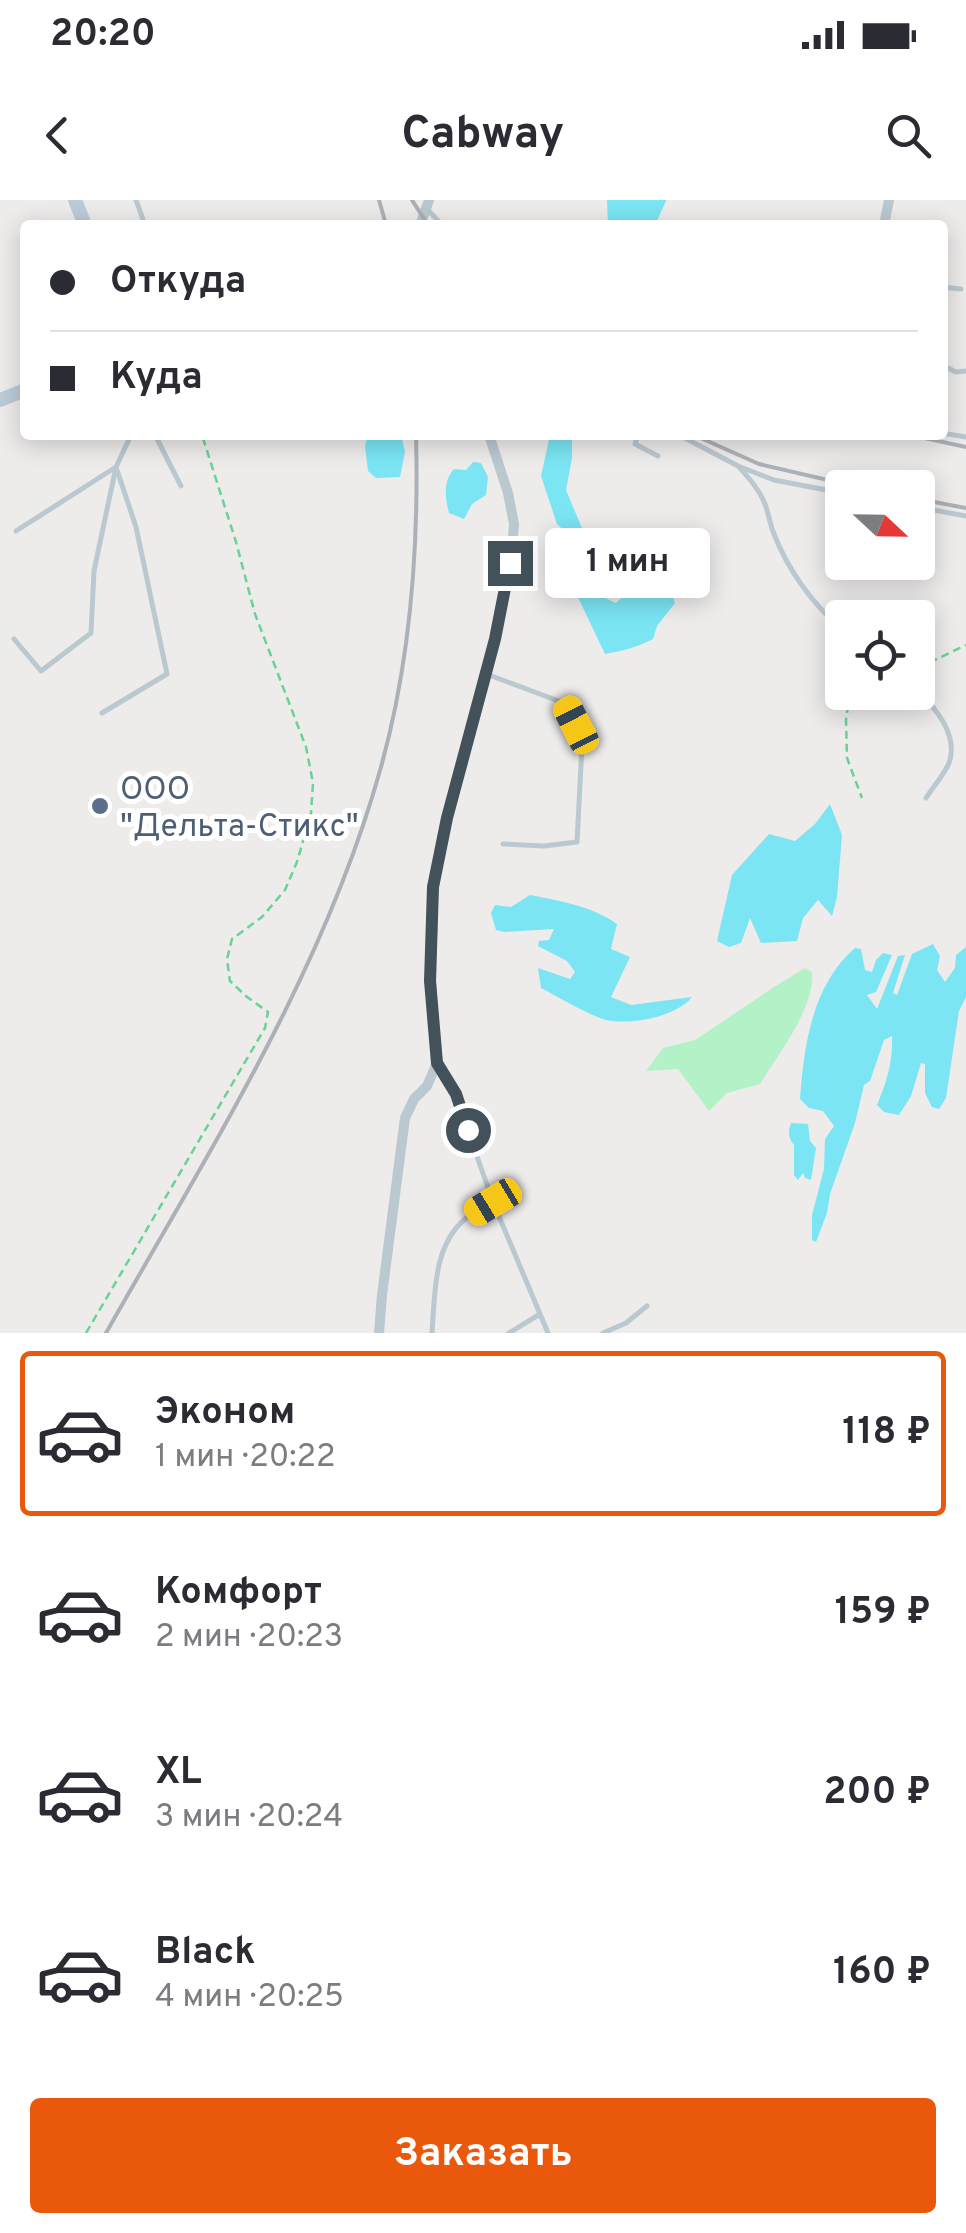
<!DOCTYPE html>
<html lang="ru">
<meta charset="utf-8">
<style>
:root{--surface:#fff;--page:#f2f2f3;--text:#2b2b33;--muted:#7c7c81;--line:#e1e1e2;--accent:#ea580c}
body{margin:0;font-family:Overpass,sans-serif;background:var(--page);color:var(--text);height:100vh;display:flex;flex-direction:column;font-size:38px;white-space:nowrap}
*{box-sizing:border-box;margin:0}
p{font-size:32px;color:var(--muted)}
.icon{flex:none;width:55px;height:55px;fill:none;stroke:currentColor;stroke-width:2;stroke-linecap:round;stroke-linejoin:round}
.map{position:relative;height:1133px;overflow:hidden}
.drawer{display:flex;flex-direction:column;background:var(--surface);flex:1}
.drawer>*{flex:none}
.top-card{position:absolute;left:20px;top:20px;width:928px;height:220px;border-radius:10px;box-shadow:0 5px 25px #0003;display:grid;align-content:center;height:220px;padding:0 30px;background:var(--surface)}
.needle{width:65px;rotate:112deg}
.fabs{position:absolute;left:825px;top:270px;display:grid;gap:20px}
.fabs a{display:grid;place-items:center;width:110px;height:110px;border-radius:10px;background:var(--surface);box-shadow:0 5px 25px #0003;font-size:50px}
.end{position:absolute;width:45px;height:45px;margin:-22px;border:12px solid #42515a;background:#fff;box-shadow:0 0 0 5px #fff}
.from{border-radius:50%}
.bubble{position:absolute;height:70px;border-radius:10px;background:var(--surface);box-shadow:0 5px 25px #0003;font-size:32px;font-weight:700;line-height:70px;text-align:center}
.car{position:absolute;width:30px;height:60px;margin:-30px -15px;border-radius:12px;box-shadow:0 0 8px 2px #0007;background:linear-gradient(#f5c518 24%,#345 0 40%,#f5c518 0 76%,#345 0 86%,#f5c518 0)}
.top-card b{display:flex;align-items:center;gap:35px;height:95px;font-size:38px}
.top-card b+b{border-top:2px solid var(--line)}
.top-card i{width:25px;height:25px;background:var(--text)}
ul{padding:18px 0 0;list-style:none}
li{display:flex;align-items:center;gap:30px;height:165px;margin:0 20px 15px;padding:0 10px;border:5px solid transparent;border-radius:10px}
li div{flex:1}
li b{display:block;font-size:38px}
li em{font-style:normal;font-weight:700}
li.current{border-color:var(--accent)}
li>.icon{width:90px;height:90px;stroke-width:1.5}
.cta{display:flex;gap:20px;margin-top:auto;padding:20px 30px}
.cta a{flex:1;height:115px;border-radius:10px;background:var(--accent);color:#fff;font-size:40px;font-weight:700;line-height:115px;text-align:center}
.status{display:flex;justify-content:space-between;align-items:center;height:70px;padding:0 50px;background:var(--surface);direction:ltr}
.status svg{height:28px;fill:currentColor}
header{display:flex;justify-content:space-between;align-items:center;height:130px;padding:0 30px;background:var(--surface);font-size:45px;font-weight:700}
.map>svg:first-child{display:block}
.green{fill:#b3f2c6}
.water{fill:#7be5f4}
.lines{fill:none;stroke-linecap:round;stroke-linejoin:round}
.path{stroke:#68d395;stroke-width:2.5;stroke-dasharray:8 5;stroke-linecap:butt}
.lane{stroke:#bac8d0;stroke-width:5}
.street{stroke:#bac8d0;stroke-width:10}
.secondary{stroke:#bbcbd7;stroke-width:14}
.rail{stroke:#acb1b7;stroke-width:4}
.route{stroke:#42515a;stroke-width:12}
.service-dot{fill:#5c6f8a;stroke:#fff;stroke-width:4}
.labels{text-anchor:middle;stroke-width:10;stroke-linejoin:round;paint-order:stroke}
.service-label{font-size:32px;fill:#4e5e75;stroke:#fff;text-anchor:start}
</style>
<div class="status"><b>20:20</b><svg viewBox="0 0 49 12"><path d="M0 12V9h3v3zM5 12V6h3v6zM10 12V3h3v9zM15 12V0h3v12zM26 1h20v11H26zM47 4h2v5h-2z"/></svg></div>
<header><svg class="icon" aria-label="back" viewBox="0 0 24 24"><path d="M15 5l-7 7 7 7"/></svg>Cabway<svg class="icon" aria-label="search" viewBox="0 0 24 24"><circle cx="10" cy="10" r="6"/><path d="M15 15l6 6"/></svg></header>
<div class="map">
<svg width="966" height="1133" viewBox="0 0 966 1133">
<rect width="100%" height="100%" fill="#eeebeb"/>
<path class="green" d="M805,768L812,772C815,808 779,853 760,884L727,893L709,911L678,869L646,871L663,848L695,840L774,787Z"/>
<path class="water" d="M607,0H666V1L655,25H608Z
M368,235H401L405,252L400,277L376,278L368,271L365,246Z
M550,235H572V258L566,290L592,352L591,365L596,385L603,397L616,403L622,397L630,372L635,371L671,392L675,403L657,426L653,439C638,447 622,451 605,454L564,368L571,357L570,336L557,324L541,276Z
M473,262L481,263L488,277L486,295L472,304L464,319L449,313C445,298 443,281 454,269L466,270Z
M830,604L842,635L837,697L832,716L818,700L803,718L797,741L761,743L750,718L741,743L729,747L717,741L732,675L769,634L795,641L815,624Z
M530,695C560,701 592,706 617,724L611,749L630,757L611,797L631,805L692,797C677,816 636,824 612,821C596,820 557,796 541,788L538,768L570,779L575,772L567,761L538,746L539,741L549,740L554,729L505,732L496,730L491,713L495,705L511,707Z
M933,744L940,756L937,770L945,782L955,768L956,755L966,747V797L959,811L946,898L939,909L932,907L925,893V864L921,863L911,896L899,915L884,912L877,905C887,881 893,862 892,836L884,840L870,881L864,885L855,923L830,994L827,1013L816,1042L812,1040V1015L824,969L825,939L834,926L823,911L809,908L800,899C804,846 812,785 855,748L861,749L865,770L872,772L876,760L883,753L892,755L876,792L867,795L877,809L898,756L905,755L893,793L897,795L912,754Z
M791,923L808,924L810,941L816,948L811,980L805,978L803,973L798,980L794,975V945C788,938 788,931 791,923Z"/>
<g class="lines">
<path class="path" d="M918,468L966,445
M850,492L846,520L847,558L862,598
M86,1133L265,828L268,812L247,797L230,781L227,759L232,739L262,717L285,690L297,662L311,613L313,583L306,547L255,414L236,342L202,235"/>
<path class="lane" d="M136,0L145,25
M427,9L442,25
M942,87L961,89
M942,165L956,172L966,171
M942,233L966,237
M155,235L181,286
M638,235L635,244L658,256
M679,235L738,266L774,280L842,293
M738,266C748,277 759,289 765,304C769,314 770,325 774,334C788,370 813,405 842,429
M918,307L966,316
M16,331L116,267
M14,439L41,471L91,433L94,371L116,267L131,235
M489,475L564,503L576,525L582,546L577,642L544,646L503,644
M918,490C935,508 959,535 949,563C944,575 933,587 926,598
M102,513L167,474L136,327L117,270
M439,866L455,894L493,1002L548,1133
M432,1133C435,1094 433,1046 465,1019C474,1012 484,1008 493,1002
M509,1133L540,1114
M603,1133L626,1123L647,1106"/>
<path class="street" d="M420,25L429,0
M884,25L889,0
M379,1133L382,1095L405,918L414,899L427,886L437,863L431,781L433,687L447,618L487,474L511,363L514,324L508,293L489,235"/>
<path class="secondary" d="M75,0L85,25
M0,200L25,190"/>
<path class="rail" d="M379,0L386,25
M412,0L428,25
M694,235L759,264L862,288
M911,235L966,247
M918,299L966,308
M106,1133C209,951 325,770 381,567C411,459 419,346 416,235"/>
</g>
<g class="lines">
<path class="route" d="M468,930L456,894L437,863L430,781L433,687L447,618L495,439L510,363"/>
</g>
<circle class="service-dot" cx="100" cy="606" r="10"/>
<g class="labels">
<g class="service-label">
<text x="120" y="599">ООО<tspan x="120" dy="37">"Дельта-Стикс"</tspan></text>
</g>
</g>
</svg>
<div class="fabs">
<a><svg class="needle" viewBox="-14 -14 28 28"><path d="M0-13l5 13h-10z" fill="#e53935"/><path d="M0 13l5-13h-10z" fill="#7c7c81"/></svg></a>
<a><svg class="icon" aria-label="locate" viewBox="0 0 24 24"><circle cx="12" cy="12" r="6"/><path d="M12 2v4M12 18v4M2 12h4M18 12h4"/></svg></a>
</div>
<i class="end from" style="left:468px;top:930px"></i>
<i class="end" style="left:510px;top:363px"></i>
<div class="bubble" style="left:545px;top:328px;width:165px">1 мин</div>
<i class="car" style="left:576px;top:525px;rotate:333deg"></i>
<i class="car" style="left:493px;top:1002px;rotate:239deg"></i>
<div class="top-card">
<b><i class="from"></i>Откуда</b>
<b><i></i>Куда</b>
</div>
</div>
<section class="drawer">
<ul>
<li class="current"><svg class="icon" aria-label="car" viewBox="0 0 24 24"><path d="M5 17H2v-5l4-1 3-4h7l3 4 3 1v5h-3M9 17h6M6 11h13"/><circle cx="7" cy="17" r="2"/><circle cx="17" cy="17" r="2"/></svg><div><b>Эконом</b><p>1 мин · 20:22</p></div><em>118 ₽</em></li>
<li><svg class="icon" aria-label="car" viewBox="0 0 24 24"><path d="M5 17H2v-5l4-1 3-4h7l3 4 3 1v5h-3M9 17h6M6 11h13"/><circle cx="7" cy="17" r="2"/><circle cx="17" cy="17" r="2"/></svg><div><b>Комфорт</b><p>2 мин · 20:23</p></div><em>159 ₽</em></li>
<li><svg class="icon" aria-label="car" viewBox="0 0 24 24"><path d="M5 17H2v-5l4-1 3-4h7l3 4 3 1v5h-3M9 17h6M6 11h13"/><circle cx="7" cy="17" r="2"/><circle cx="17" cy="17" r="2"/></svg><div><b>XL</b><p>3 мин · 20:24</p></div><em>200 ₽</em></li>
<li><svg class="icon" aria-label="car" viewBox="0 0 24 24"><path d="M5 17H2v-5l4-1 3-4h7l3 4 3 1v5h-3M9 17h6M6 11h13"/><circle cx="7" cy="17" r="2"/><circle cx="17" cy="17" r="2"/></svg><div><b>Black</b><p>4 мин · 20:25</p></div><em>160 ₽</em></li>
</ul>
<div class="cta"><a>Заказать</a></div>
</section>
